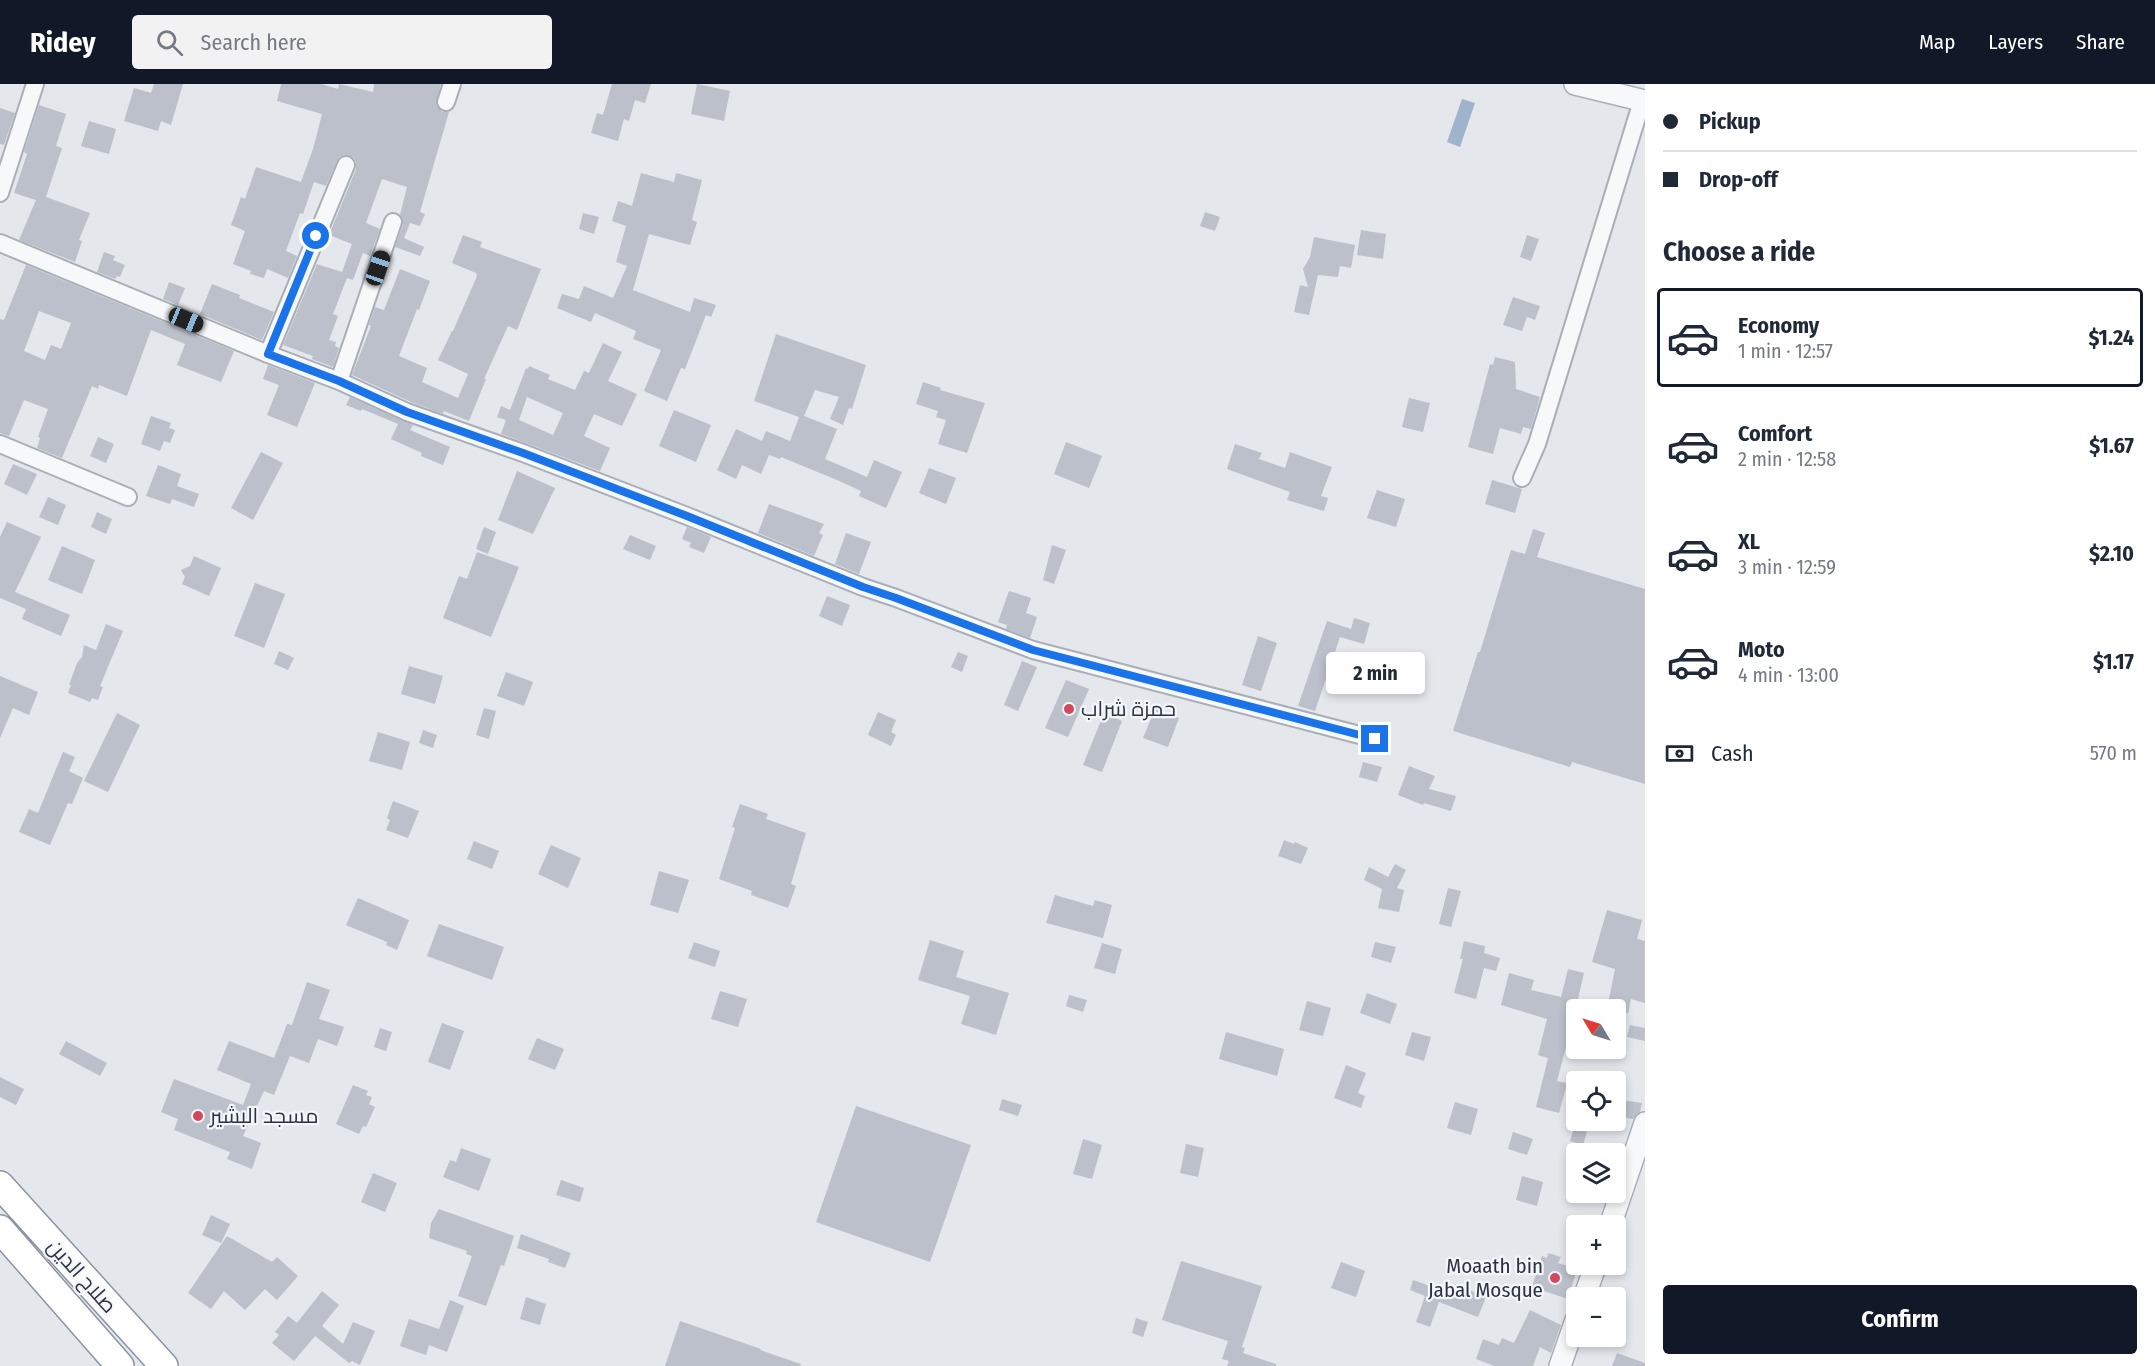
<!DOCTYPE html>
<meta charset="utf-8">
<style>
:root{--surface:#fff;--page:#f2f2f3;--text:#1f2937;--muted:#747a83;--line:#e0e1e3;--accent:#111827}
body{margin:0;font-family:"Fira Sans Condensed",Cairo,sans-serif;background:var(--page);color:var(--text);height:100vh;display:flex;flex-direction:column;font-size:22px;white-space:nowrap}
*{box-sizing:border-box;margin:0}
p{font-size:20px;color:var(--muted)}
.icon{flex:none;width:33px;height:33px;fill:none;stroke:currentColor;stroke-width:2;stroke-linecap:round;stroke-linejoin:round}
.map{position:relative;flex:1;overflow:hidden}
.sheet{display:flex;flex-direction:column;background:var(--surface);width:510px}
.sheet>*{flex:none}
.hud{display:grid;align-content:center;height:132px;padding:0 18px;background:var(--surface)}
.needle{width:39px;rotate:308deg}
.tools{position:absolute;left:1566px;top:915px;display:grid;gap:12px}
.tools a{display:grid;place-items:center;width:60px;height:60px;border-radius:6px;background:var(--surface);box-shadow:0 3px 9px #0003;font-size:30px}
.end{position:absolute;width:27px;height:27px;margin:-14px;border:8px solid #1a73e8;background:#fff;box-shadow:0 0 0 3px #fff}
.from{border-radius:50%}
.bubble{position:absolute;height:42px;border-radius:6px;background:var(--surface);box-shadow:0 3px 9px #0003;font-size:20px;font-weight:700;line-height:42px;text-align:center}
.car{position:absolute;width:18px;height:36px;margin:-18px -9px;border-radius:8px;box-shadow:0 0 4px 2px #0007;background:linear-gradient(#222 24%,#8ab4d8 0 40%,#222 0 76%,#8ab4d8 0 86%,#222 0)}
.hud b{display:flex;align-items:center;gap:21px;height:57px;font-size:22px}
.hud b+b{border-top:2px solid var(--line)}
.hud i{width:15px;height:15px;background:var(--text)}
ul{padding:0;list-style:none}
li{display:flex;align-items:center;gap:18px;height:99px;margin:0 12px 9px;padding:0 6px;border:3px solid transparent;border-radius:6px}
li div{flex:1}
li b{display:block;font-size:22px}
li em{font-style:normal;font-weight:700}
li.active{border-color:var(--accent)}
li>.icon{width:54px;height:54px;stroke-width:1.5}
h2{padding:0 18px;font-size:27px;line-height:72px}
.pay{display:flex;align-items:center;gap:15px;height:66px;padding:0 18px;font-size:22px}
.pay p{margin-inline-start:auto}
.action{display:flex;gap:12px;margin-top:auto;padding:12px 18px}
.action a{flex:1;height:69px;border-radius:6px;background:var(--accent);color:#fff;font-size:24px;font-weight:700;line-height:69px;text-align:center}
header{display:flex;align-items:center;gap:36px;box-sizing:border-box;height:84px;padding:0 30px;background:var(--accent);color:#fff}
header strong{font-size:28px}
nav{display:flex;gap:33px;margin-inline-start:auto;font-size:21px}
.search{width:420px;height:54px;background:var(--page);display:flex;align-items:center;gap:15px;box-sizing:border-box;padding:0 21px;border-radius:6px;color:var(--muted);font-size:22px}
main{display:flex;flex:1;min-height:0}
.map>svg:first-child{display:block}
.water{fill:#9fb4cc}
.building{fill:#bbc0ca;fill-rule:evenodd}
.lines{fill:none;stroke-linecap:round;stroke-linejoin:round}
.minor-casing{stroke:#a9aeb7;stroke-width:20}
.tertiary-casing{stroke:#a9aeb7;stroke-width:24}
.trunk-casing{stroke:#8b94a3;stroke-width:30}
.minor{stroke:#f7f8fa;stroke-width:16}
.tertiary{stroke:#f7f8fa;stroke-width:21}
.trunk{stroke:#fff;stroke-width:27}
.route{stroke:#1a73e8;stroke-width:8}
.poi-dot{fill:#d1495b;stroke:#f4f6f9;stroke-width:2}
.labels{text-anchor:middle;stroke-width:4.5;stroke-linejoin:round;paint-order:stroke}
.poi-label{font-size:21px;fill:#2b3445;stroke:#f4f6f9;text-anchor:start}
.street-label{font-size:21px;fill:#2b3445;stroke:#f4f6f9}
</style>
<header>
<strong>Ridey</strong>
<div class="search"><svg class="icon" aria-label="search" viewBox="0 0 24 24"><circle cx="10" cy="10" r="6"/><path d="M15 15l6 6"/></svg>Search here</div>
<nav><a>Map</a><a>Layers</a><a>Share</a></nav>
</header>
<main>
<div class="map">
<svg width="1645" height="1282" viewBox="0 0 1645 1282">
<rect width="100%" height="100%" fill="#e4e7ec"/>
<path class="water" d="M1462,15L1475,19L1460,63L1447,58Z"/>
<path class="building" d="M154,0H183L171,41L161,37L158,47L124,37L134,4L151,9Z
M281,0H321L338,5L339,0L373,8L374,0H441L436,21L442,28H449L420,128L425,130L420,142L410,139L404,154L424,163L420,172L395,163L403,141V135L400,131L407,103L382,95L366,139L380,145L370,172L363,169L353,196L347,194L333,230L338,232L329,256L336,258L335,262L339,264L333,283L312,275L313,272L283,261L317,180L342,188L352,160L329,151L356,85V79L354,74L345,71L339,73L326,102L314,98L303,130L300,129L286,167L297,172L288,194L267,185L264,194L250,190L251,187L233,180L245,147L231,141L241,113L245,115L256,83L301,98L313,65L322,30L277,17Z
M612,0H651L645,19L635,16L629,37L624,35L618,57L591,49L597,29L603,31Z
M697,0L730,7L724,37L691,30Z
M39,21L66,30L56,62L62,64L46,113L90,129L79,156L82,157L75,178L19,156L36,116L14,109L27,70L24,68Z
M0,24L15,29L4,61L0,60Z
M89,37L116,45L109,70L81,62Z
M641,89L674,98L676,89L702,96L692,136L697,138L690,161L649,150L633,206L690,228L694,214L716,221L711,233L706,231L685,285L681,284L667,317L644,307L661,266L633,255L636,247L595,229L591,238L557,224L562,210L579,215L584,202L613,214L627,182L616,178L626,142L612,137L618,117L632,122Z
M1205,128L1220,133L1215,147L1200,142Z
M583,129L599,133L594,150L579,145Z
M1361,146L1386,150L1383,175L1357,171Z
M463,151L482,158L480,163L541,185L517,246L508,242L484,295H486L469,337L444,327L443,330L411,318L352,291L371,242L369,241L375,223L384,226L400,185L430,197L419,226L417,225L399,272L427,284L422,298L458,314L468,290L438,276L452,247H453L477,192L476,189L452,179Z
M1527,151L1539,155L1531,177L1520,173Z
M1314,153L1355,161L1351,184L1340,182L1338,193L1318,191L1309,231L1294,228L1300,201L1308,203L1303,185L1310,173Z
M104,168L115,172L113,176L125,181L120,193L117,192L115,195L97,188Z
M26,181L234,267L221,298L177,281L185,260L151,246L127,312L99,301L98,305L92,302L62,374L37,364L40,354L38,353L48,325L24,316L9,352L0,349V235L4,236ZM39,227L71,239L61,265L51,261L45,276L24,267Z
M169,198L185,204L178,221L163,215Z
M212,200L240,211L239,214L274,228L262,256L200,230Z
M1513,213L1540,222L1535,236L1527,233L1522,247L1503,241Z
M776,250L866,281L852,325L849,324L843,341L830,335L839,313L815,306L804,332L837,345L825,375L867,393L874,376L902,388L886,424L859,412L861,407L837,396L781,373L780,375L769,371L761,390L742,381L736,395L717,386L736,345L762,357L766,347L790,357L799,333L754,317Z
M603,259L622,268L608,297L637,310L622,342L594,330L584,352L610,364L600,387L501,350L506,336L497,333L501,322L510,326L526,284L528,285L529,282L550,291L548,295L575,306L584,287L589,289ZM527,313L563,329L553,351L519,336Z
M1495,273L1515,278L1516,305L1540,313L1531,345L1523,343L1521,350L1500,344L1493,370L1468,363L1490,280L1493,281Z
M268,281L315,299L297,343L267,331L279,301L263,295Z
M923,298L941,304L940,306L985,319L967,369L938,360L946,336L936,333L938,327L916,320Z
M350,313L413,341L410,346L450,363L443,381L421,372L422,369L391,355L398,340L362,325L361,327L346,321Z
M1409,314L1430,319L1423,348L1402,343Z
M674,326L711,341L696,378L659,362Z
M151,332L171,339L169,344L175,346L170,359L164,357L160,367L141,360Z
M98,353L114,360L106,379L90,372Z
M1066,358L1102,372L1089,404L1054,390Z
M1235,360L1262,369L1259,375L1285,384L1290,368L1332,383L1321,412L1328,414L1324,427L1287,416L1290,408L1227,385Z
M261,368L283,379L253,436L231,424Z
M13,380L37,390L27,411L4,400Z
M158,381L181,390L177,402L199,410L194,423L172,415L170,420L146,412Z
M929,384L956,394L946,420L919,409Z
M517,387L555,404L533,450L498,436Z
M1492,396L1522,405L1515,429L1485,420Z
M1377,406L1405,415L1396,443L1367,434Z
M48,413L66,421L58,441L39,433Z
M769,420L824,440L819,449L823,451L814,472L758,449Z
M97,428L112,435L106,450L91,443Z
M7,438L41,453L15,508L70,531L61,552L22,535L26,525L0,514V453Z
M484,443L496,448L488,470L476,465Z
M687,443L711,453L704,469L689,463L691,459L682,455Z
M1533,445L1545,449L1537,473L1645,505V700L1572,678L1570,683L1453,647L1478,568H1480L1511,466L1525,470Z
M846,449L871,458L859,490L835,480Z
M630,451L656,462L650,476L623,465Z
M1052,461L1066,466L1054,500L1043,496Z
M62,462L95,476L82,510L48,496Z
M477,468L519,483L491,553L443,534L459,492L467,495Z
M194,472L221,484L209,512L182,500L185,493L181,486L190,482Z
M255,499L285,510L264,564L234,552Z
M1009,507L1031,514L1026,529L1037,533L1030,554L1006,545L1007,541L998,538Z
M827,512L850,521L842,542L819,532Z
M1354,534L1370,539L1364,560L1340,553L1315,627L1298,622L1327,537L1351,545Z
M106,540L123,547L100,602L103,603L98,616L92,614L90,618L68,609L71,601H69L77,579L82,573L84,561L96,566Z
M1258,552L1277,559L1261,607L1242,601Z
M279,567L294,574L288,586L274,580Z
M958,568L968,572L962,588L951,583Z
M1022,577L1037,583L1018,627L1004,621Z
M409,582L443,592L435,620L401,610Z
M506,588L533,598L524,622L497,612Z
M0,592L38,608L29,631L13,624L0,654Z
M1066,596L1089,605L1068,653L1045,644Z
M484,624L496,627L489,655L476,651Z
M1155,625L1179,634L1168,663L1143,654Z
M878,628L896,636L891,648L896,651L891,662L868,651Z
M117,629L140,641L108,708L84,697Z
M1104,629L1122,637L1102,688L1083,681Z
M423,646L437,651L433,664L419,659Z
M378,648L410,658L402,686L369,677Z
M63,668L75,673L69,687L83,694L72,720L68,719L50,761L19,748L29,725L38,729Z
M1363,678L1382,683L1377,698L1359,693Z
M1409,682L1435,692L1429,705L1456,712L1451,727L1424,719L1423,721L1398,711Z
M393,717L419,727L408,754L386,746L390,736L387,734Z
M740,720L768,730L766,735L806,749L791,800L796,802L788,824L751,811L752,807L719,795L735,744L732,743Z
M1284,756L1294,760L1295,758L1308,764L1301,780L1278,772Z
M474,757L499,767L492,785L467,775Z
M551,761L581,774L568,804L538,790Z
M1395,780L1406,786L1397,804L1404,806L1399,828L1378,824L1382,805L1364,796L1369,783L1388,793Z
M659,787L689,796L678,829L650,821Z
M1448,804L1461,807L1451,843L1439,840Z
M1055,811L1093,822L1095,816L1112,821L1103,854L1046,839Z
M358,814L409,836L397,866L386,861L387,858L346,841Z
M1607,826L1642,836L1637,855L1645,857V919L1631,915L1628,929L1607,925L1615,885L1592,878Z
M439,840L504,863L492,896L427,872Z
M930,856L964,867L956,893L1009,909L996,951L961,940L970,912L918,896Z
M1464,857L1485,862L1484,869L1500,874L1496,887L1484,884L1476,915L1454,909L1463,875H1460Z
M694,858L720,867L715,883L688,874Z
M1375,858L1396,863L1391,879L1371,873Z
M1102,859L1122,865L1115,890L1094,884Z
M1568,885L1584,889L1578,915L1602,920L1601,926H1576L1557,997L1567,999L1559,1029L1536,1023L1548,974L1538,971L1547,935L1501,921L1509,889L1534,896L1531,906L1561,913Z
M307,898L330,906L319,935L344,943L337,962L318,955L309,979L290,972L274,1011L264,1007L243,1052L261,1059L252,1085L227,1075L230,1068L174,1046L178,1035L161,1028L174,995L243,1021L251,1000L217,986L229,957L274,974L287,940L292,941Z
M720,907L747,915L738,943L711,935Z
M1367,909L1397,920L1390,940L1360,929Z
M1069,911L1087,916L1083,928L1066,922Z
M1307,917L1331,924L1323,952L1299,946Z
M442,939L464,947L450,986L428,978Z
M1630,941L1645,944V957L1627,953Z
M380,944L392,948L386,967L374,963Z
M1226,948L1284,965L1277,992L1219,975Z
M1412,948L1431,953L1424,977L1405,971Z
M537,954L564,965L555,986L528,975Z
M66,957L107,979L100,992L59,970Z
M1346,981L1366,989L1358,1009L1365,1012L1361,1024L1334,1014Z
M0,993L24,1005L16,1021L0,1013Z
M353,1001L368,1007L366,1011L372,1013L369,1020L375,1023L366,1043L363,1042L359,1050L336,1040Z
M1002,1015L1022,1021L1018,1032L999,1026Z
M1616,1015L1642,1019L1640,1028L1633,1035L1616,1032Z
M1455,1018L1478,1025L1471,1051L1447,1044Z
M856,1022L971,1061L930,1178L816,1138Z
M1574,1043L1587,1048L1583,1061L1570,1057Z
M1513,1048L1533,1055L1527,1071L1508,1065Z
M1083,1055L1102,1061L1092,1095L1073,1090Z
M1186,1060L1204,1064L1198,1093L1180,1089Z
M461,1064L491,1075L479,1107L443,1093L450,1076L456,1078Z
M373,1089L397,1099L385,1128L361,1118Z
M1522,1092L1543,1098L1537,1122L1516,1116Z
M561,1096L584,1104L580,1118L556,1111Z
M439,1125L514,1152L504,1182L501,1181L486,1222L458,1212L472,1172L466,1170L467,1167L429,1154L431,1139Z
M211,1131L230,1140L221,1159L202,1151Z
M521,1150L571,1169L565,1184L548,1178L549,1175L517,1164Z
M227,1152L272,1178L277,1173L298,1192L277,1216L265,1205L245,1226L224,1207L211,1225L188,1209Z
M1548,1169L1561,1173L1558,1179L1577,1185L1568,1215L1532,1203L1542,1172L1547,1174Z
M1181,1177L1262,1202L1242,1263L1245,1264L1243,1269L1276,1280V1282H1227L1229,1277L1222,1275L1228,1257L1162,1236Z
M1341,1178L1365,1187L1356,1213L1331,1204Z
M1413,1196L1452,1210L1455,1200L1486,1213L1478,1233L1439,1218L1430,1243L1416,1238L1425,1212L1410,1206Z
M322,1207L339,1221L322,1242L343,1260L353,1238L375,1247L360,1281L352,1277L349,1279L315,1252L294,1277L272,1259L279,1251L275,1248L288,1232L297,1239Z
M526,1213L546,1220L540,1241L520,1235Z
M450,1216L464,1222L447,1268L429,1261L426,1271L400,1262L409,1235L439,1245Z
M1530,1226L1561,1241L1551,1269L1540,1263L1533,1282H1494L1476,1275L1483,1255L1499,1261L1502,1254L1514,1259Z
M1136,1234L1148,1238L1143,1253L1132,1249Z
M680,1237L761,1265L760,1266L801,1280L800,1282H665Z
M1617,1269L1645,1279V1282H1612Z"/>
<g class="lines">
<g class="minor-casing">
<path id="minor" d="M446,18L452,0
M0,109L35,0
M0,159L268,270L339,297L407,328L523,369L687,432L863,503L896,514L1033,566L1375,655
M268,270L346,81
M339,297L393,138
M0,360L128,413
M1522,394L1537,360L1642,17"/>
</g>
<g class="tertiary-casing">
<path id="tertiary" d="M1575,0L1645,17
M1610,1142L1645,1039
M1584,1214L1596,1180
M1560,1282L1576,1236"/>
</g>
<g class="trunk-casing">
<path id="trunk" d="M0,1101L164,1282
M0,1145L120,1282"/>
</g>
<use href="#minor" class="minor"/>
<use href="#tertiary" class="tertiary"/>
<use href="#trunk" class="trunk"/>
</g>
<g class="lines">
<path class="route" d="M316,152L268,270L339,297L407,328L523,369L687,432L863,503L896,514L1033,566L1375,655"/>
</g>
<g class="poi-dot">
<circle cx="1069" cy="625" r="6"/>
<circle cx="198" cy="1032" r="6"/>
<circle cx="1555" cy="1194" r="6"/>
</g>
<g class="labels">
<g class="poi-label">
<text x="1081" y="632">حمزة شراب</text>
<text x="210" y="1039">مسجد البشير</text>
<text x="1543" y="1189" text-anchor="end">Moaath bin<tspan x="1543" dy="24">Jabal Mosque</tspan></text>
</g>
<g class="street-label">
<text transform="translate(82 1192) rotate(48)" y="7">صلاح الدين</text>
</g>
</g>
</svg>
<div class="tools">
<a><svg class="needle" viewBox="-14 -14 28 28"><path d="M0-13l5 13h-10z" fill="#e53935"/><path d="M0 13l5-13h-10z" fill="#747a83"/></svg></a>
<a><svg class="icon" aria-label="locate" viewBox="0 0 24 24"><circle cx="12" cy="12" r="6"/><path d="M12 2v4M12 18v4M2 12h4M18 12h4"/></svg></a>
<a><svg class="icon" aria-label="layers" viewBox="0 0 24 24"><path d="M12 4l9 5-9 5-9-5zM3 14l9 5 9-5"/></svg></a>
<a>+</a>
<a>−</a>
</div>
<i class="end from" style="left:316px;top:152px"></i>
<i class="end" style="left:1375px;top:655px"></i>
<div class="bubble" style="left:1326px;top:568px;width:99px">2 min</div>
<i class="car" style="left:378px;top:184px;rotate:19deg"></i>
<i class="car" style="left:186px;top:236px;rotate:112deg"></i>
</div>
<section class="sheet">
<div class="hud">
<b><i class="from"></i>Pickup</b>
<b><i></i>Drop-off</b>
</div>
<h2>Choose a ride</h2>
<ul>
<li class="active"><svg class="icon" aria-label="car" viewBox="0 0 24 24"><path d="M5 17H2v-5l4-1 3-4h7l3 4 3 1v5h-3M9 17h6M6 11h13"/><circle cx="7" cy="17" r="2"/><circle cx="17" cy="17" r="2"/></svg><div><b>Economy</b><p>1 min · 12:57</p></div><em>$1.24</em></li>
<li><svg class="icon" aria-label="car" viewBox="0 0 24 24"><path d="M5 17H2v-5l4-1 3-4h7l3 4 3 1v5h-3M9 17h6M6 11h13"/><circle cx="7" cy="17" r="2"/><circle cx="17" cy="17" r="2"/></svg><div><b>Comfort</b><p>2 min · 12:58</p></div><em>$1.67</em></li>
<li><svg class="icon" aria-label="car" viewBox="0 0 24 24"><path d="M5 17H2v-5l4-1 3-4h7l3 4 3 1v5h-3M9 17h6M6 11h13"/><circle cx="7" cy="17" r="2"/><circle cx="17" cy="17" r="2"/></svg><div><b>XL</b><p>3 min · 12:59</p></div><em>$2.10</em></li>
<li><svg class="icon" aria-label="car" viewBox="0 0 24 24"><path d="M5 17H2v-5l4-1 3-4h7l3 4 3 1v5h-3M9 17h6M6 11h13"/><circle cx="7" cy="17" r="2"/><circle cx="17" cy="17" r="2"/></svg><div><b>Moto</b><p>4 min · 13:00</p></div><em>$1.17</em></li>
</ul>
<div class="pay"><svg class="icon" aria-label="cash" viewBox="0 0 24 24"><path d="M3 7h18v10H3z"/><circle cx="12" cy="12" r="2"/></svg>Cash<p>570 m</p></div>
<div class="action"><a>Confirm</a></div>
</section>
</main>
